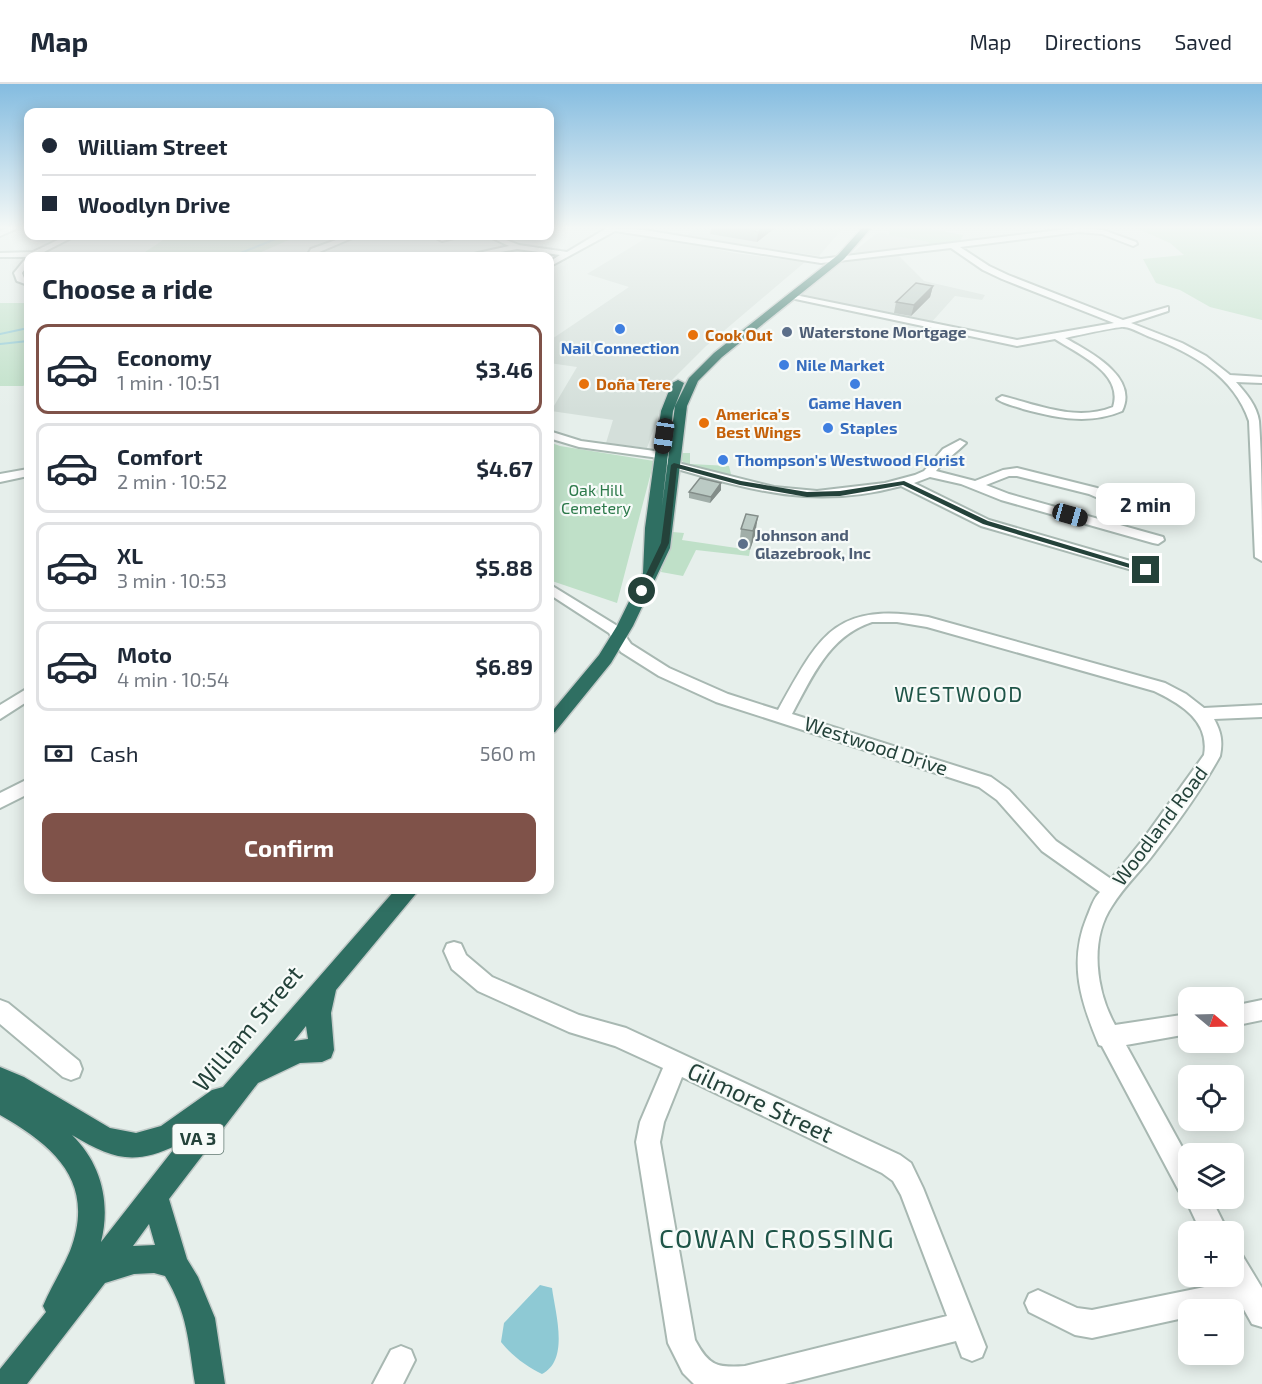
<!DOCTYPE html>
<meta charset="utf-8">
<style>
:root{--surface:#fff;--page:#f2f2f3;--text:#1f2937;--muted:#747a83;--line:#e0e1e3;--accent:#7f5249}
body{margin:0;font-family:"Exo 2",sans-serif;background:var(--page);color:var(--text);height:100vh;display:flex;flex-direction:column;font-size:22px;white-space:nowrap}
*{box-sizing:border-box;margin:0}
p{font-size:20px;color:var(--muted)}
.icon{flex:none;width:33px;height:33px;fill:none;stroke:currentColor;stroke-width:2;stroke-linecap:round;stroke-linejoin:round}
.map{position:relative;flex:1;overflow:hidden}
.drawer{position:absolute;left:24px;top:168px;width:530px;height:642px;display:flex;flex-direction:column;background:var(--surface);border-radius:12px;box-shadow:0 3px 15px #0003}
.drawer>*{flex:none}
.guide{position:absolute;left:24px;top:24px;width:530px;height:132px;border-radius:12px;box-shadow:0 3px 15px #0003;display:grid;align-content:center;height:132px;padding:0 18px;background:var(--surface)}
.needle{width:39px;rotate:109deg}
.controls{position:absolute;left:1178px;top:903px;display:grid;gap:12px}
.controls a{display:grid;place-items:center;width:66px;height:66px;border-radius:12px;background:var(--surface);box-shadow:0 3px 15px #0003;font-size:30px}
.end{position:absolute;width:27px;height:27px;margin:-14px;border:8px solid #24423a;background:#fff;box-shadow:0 0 0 3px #fff}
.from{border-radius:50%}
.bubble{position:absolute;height:42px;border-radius:12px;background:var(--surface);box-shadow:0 3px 15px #0003;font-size:20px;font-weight:700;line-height:42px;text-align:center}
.car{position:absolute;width:18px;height:36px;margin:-18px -9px;border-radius:8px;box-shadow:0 0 4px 2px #0007;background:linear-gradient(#222 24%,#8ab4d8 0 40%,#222 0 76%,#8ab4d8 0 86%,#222 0)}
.guide b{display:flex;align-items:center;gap:21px;height:57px;font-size:22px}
.guide b+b{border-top:2px solid var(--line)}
.guide i{width:15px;height:15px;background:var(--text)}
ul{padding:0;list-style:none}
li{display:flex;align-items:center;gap:18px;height:90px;margin:0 12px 9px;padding:0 6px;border:3px solid var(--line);border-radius:12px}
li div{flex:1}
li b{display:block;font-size:22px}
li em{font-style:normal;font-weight:700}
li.active{border-color:var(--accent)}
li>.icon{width:54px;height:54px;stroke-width:1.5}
h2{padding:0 18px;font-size:27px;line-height:72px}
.pay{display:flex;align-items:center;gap:15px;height:66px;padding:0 18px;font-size:22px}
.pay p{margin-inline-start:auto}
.button{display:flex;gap:12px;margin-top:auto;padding:12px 18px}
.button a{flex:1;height:69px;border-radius:12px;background:var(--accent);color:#fff;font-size:24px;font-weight:700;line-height:69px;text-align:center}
header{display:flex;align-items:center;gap:36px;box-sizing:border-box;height:84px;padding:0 30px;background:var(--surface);border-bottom:2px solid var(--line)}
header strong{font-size:28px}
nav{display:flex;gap:33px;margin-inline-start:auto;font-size:21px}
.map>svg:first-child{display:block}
.built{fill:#d4dfda}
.green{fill:#bfe0c8}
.water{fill:#8ec9d4}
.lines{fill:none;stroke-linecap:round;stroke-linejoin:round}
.stream{stroke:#8ec9d4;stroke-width:2}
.minor-casing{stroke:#a8b8b2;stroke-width:4}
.highway-casing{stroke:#c2cac8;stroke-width:3}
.minor{fill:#fff;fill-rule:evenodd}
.highway{fill:#2f6f62;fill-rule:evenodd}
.wall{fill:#a1aea9}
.shaded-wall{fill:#838d89}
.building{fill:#bbcac4;stroke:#838d89;stroke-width:1.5}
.route{fill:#24423a}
.shop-dot{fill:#3f7fe0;stroke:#f7fbf9;stroke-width:2}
.service-dot{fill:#5c6f8a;stroke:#f7fbf9;stroke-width:2}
.food-dot{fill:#e8710a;stroke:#f7fbf9;stroke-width:2}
.labels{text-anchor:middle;stroke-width:4.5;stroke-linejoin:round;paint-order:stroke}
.far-service-label{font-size:16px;font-weight:bold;fill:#4e5e75;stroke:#f7fbf9;text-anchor:start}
.far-food-label{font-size:16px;font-weight:bold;fill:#c56008;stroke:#f7fbf9;text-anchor:start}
.far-shop-label{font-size:16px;font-weight:bold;fill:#366cbe;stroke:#f7fbf9;text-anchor:start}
.far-park-label{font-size:16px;fill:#2d7a4b;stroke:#f7fbf9}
.shield{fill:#f7fbf9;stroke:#637a73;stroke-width:1.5}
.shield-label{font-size:18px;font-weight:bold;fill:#24423a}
.street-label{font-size:20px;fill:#24423a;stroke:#f7fbf9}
.neighbourhood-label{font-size:21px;letter-spacing:1.5px;fill:#1f5548;stroke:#f7fbf9}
.near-street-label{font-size:24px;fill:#24423a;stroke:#f7fbf9}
.near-neighbourhood-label{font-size:26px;letter-spacing:1.5px;fill:#1f5548;stroke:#f7fbf9}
</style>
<header>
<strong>Map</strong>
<nav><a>Map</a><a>Directions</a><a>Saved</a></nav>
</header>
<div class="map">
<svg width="1262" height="1300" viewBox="0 0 1262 1300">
<rect width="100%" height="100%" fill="#e6efeb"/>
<path class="built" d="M695,144H843L819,172L686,152Z
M882,149L929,158L932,162L848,172L876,150Z
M651,151L734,169L805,178L705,263L670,298L647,364L606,359L613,336L551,327L577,283L549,279V257L629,203L587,190Z
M898,171L924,197L985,211L982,216L955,212L930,240L799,212L843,178Z"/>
<path class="green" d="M927,144L963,151L959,160L932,162L928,160L929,158L889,151L890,144Z
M1136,144H1262V236L1210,223L1180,206L1156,199L1143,175L1184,171L1170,159Z
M169,152H298L252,172H156L145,168Z
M0,219H28V299L23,302H0Z
M549,358L560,362L654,377L617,519L549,496Z
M682,369H690V380L729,382L731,390L725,392L685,380L682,377Z
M673,448L684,449L682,456L750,466L749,472L696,466L683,492L661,488Z"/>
<path class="water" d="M540,1201L552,1204C555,1228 570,1276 542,1290C527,1283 511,1271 501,1258L504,1239Z"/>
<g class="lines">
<path class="stream" d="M233,172L283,152
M0,250L28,244
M0,260L28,257"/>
<g class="minor-casing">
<path id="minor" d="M8,144H18L0,152V147Z
M607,144L644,146L821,175L1075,144L1103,146L1136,158L1137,160L1133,162L1102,150L1079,148L960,163L989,182L1008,191L1123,236L1168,223V227L1131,239L1182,259L1206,272L1230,291L1262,293V299L1236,298C1246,309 1257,322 1259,337C1262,379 1262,434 1262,477L1255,473L1249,337C1234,292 1192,269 1150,253C1142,250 1133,244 1124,243C1120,242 1074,252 1065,254C1090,268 1139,293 1122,327C1089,341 1057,334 1023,325C1015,322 1004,320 997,315L1002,312C1038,321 1076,338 1113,323C1124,289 1078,270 1055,255L1017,262L786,213L790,210L1017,256L1114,239L1002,195L983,186L951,164L821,179L615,147L549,183V178L560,171L517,165L479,172H465L509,162L488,152H496L519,161L567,168Z
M66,152H75L36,172H28V180L22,189L24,194L28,196V201L17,197L14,189L27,173H0V169L33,168Z
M347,152H357L317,169L315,172H307L311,165Z
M449,152H462L442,157L438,155Z
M549,347L581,357L662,368L678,379L774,403L817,407L885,399L915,391L924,387L943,365L960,356L966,359C956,369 945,376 936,387L975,397L1003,386L1017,384L1097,404L1147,428L1141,432L1137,431L1089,410L1017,392H1009L986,401L1009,410L1163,453L1164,456L1158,460L1153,459L1001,416L961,400L930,393L914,399L989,436L1151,483L1153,486L1151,489L1146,490L981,442L901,402C815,425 753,407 670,383L659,374L579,363L549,354Z
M28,385V392L0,398V390Z
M549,500L619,543L631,560L669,584L728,610L778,626C820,551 834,518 928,533L1165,599L1186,610L1204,624L1262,621V633L1214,635C1221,648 1223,657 1220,672C1202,705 1178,738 1155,768C1142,786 1124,802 1112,822C1089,856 1096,907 1115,941L1188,930V950L1126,961L1188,1074V1114H1211L1228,1148H1201L1185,1114L1186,1110L1179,1107L1102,962L1099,961C1081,918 1068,879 1087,833C1091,824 1093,815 1100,808L1042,767L997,716L979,703L716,618L659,592L621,568L609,549L549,510ZM872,538H897L927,543L1154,607C1181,620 1210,637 1204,671L1142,757L1111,795L1056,757L1009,706L991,693L792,630C812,593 829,552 872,538Z
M28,604V617L0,635V621Z
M28,695V710L0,724V709Z
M454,858L461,860L466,871L492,893L579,931L626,944L900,1071L911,1079L923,1104L986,1263L982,1273L972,1277L962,1273L956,1257L785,1300H694L683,1289L668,1259L636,1058L640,1038L663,984L615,962L569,948L478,907L452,885L444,867L447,860ZM682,993L882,1089L893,1097L901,1111L947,1232L745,1282C717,1284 709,1282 695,1256L660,1058L664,1038Z
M0,916L8,919L79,977L82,985L79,993L71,996L63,993L0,940Z
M1262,916V936L1233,942V922Z
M1233,1167L1242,1171L1262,1204V1243L1252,1240L1242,1222L1224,1226H1188V1233L1092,1254L1075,1251L1029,1228L1025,1219L1029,1210L1038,1206L1077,1224L1092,1226L1229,1198L1226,1192H1233Z
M401,1262L411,1266L415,1276L403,1300H373L391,1266Z"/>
</g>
<g class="highway-casing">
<path id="highway" d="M862,144H871L844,175L722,273L698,297L687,322L670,464L633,542L611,579L555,648L549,649V631L599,571L617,542L643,489L645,444L661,327L672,299L678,296L684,299L673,327L662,422L675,322L689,294L714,269L838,171Z
M395,806H419L336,906L331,929L334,966L331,974L322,978L300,979L258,999L169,1115L187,1175L198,1193L215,1234L225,1300H195C188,1257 188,1230 165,1192L154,1189L134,1190L105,1199L27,1300H0V1285L46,1228L43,1222C51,1203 62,1186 70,1167C96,1099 56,1063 0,1031V983L24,993L110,1044L136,1049L161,1042L212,1006L223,1003ZM306,942L308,955L294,957ZM72,1051C112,1075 134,1082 177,1061L101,1158C111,1119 101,1079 72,1051ZM149,1140L155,1161L133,1162Z"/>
</g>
<use href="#minor" class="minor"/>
<use href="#highway" class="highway"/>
</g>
<path class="wall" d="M711,144H775L757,158L710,150Z
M933,202L930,213L911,232L894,229L896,218Z
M721,399V406L710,419L689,414V408Z
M746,430L755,451L750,466L739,464L741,445Z"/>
<path class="shaded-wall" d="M763,144H775L757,158L758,148Z
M933,202L930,213L911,232L914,221Z
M721,399V406L710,419L711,413Z
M758,432L755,451L750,466L753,447Z"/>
<path class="building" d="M736,144H763L758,148Z
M916,199L933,202L914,221L896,218Z
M700,394L721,399L711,413L689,408Z
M746,430L758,432L753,447L741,445Z"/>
<linearGradient id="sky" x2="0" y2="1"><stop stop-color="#84bce0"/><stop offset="0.44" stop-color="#f4f8f6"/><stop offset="1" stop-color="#f4f8f6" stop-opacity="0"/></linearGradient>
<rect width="1262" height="326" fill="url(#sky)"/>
<path class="route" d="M674,379L741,397L807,408L840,407L904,397L988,437L1150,486L1143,488L983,440L903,401L840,412L807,413L740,401L677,384L669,459L646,507L639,509L638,507L661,459L671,381Z"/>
<g class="shop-dot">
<circle cx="620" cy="245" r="6"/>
<circle cx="784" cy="281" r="6"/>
<circle cx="855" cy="300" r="6"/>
<circle cx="828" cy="344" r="6"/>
<circle cx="723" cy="376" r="6"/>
</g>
<g class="service-dot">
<circle cx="787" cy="248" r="6"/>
<circle cx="743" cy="460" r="6"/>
</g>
<g class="food-dot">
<circle cx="693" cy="251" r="6"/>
<circle cx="584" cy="300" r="6"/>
<circle cx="704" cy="339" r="6"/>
</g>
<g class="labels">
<g class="far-service-label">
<text x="799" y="254">Waterstone Mortgage</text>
<text x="755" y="457">Johnson and<tspan x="755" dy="18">Glazebrook, Inc</tspan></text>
</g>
<g class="far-food-label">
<text x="705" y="257">Cook Out</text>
<text x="596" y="306">Doña Tere</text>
<text x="716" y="336">America's<tspan x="716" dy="18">Best Wings</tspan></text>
</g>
<g class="far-shop-label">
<text x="620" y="270" text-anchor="middle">Nail Connection</text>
<text x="796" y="287">Nile Market</text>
<text x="855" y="325" text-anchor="middle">Game Haven</text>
<text x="840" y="350">Staples</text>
<text x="735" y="382">Thompson's Westwood Florist</text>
</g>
<g class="far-park-label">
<text x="596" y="412">Oak Hill<tspan x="596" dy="18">Cemetery</tspan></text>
</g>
<rect class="shield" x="172.5" y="1040" width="51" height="30" rx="4.5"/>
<g class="shield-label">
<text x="198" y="1061">VA 3</text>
</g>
<g class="street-label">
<text transform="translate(876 662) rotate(18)" y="7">Westwood Drive</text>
<text transform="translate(1160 742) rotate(-53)" y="7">Woodland Road</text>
</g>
<g class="neighbourhood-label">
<text x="959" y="618">WESTWOOD</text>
</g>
<g class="near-street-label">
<text transform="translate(248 945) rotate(-50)" y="8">William Street</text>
<text transform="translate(760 1019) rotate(25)" y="8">Gilmore Street</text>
</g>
<g class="near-neighbourhood-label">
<text x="777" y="1164">COWAN CROSSING</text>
</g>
</g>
</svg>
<div class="controls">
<a><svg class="needle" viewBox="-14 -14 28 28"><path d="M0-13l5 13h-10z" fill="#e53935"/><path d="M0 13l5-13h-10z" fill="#747a83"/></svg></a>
<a><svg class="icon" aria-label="locate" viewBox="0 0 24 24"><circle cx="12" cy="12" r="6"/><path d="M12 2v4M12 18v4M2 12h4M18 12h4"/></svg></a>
<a><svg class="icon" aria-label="layers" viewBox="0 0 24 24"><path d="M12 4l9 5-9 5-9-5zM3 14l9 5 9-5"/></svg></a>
<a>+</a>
<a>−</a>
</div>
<i class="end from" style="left:642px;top:507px"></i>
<i class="end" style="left:1146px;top:486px"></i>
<div class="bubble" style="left:1096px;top:399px;width:99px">2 min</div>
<i class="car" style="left:664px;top:352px;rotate:188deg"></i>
<i class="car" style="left:1070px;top:431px;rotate:106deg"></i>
<div class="guide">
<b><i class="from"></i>William Street</b>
<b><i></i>Woodlyn Drive</b>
</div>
<section class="drawer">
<h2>Choose a ride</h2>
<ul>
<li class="active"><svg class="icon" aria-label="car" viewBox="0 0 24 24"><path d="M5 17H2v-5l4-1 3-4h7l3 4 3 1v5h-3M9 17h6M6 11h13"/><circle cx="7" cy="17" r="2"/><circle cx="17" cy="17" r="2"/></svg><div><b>Economy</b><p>1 min · 10:51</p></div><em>$3.46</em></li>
<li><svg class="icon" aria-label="car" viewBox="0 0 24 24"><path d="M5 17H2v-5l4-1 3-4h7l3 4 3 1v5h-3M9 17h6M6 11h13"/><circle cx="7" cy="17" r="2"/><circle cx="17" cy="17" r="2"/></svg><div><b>Comfort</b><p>2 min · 10:52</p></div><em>$4.67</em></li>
<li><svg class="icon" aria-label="car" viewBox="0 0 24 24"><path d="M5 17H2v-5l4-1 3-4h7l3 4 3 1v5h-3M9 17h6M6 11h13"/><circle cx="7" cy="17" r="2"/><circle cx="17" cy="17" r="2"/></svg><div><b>XL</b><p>3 min · 10:53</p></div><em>$5.88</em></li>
<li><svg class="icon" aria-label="car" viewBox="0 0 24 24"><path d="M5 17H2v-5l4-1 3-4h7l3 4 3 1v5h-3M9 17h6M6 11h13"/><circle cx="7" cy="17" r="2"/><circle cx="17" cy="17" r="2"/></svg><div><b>Moto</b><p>4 min · 10:54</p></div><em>$6.89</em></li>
</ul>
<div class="pay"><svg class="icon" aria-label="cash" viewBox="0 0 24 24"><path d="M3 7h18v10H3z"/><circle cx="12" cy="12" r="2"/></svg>Cash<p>560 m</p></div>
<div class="button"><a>Confirm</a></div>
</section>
</div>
